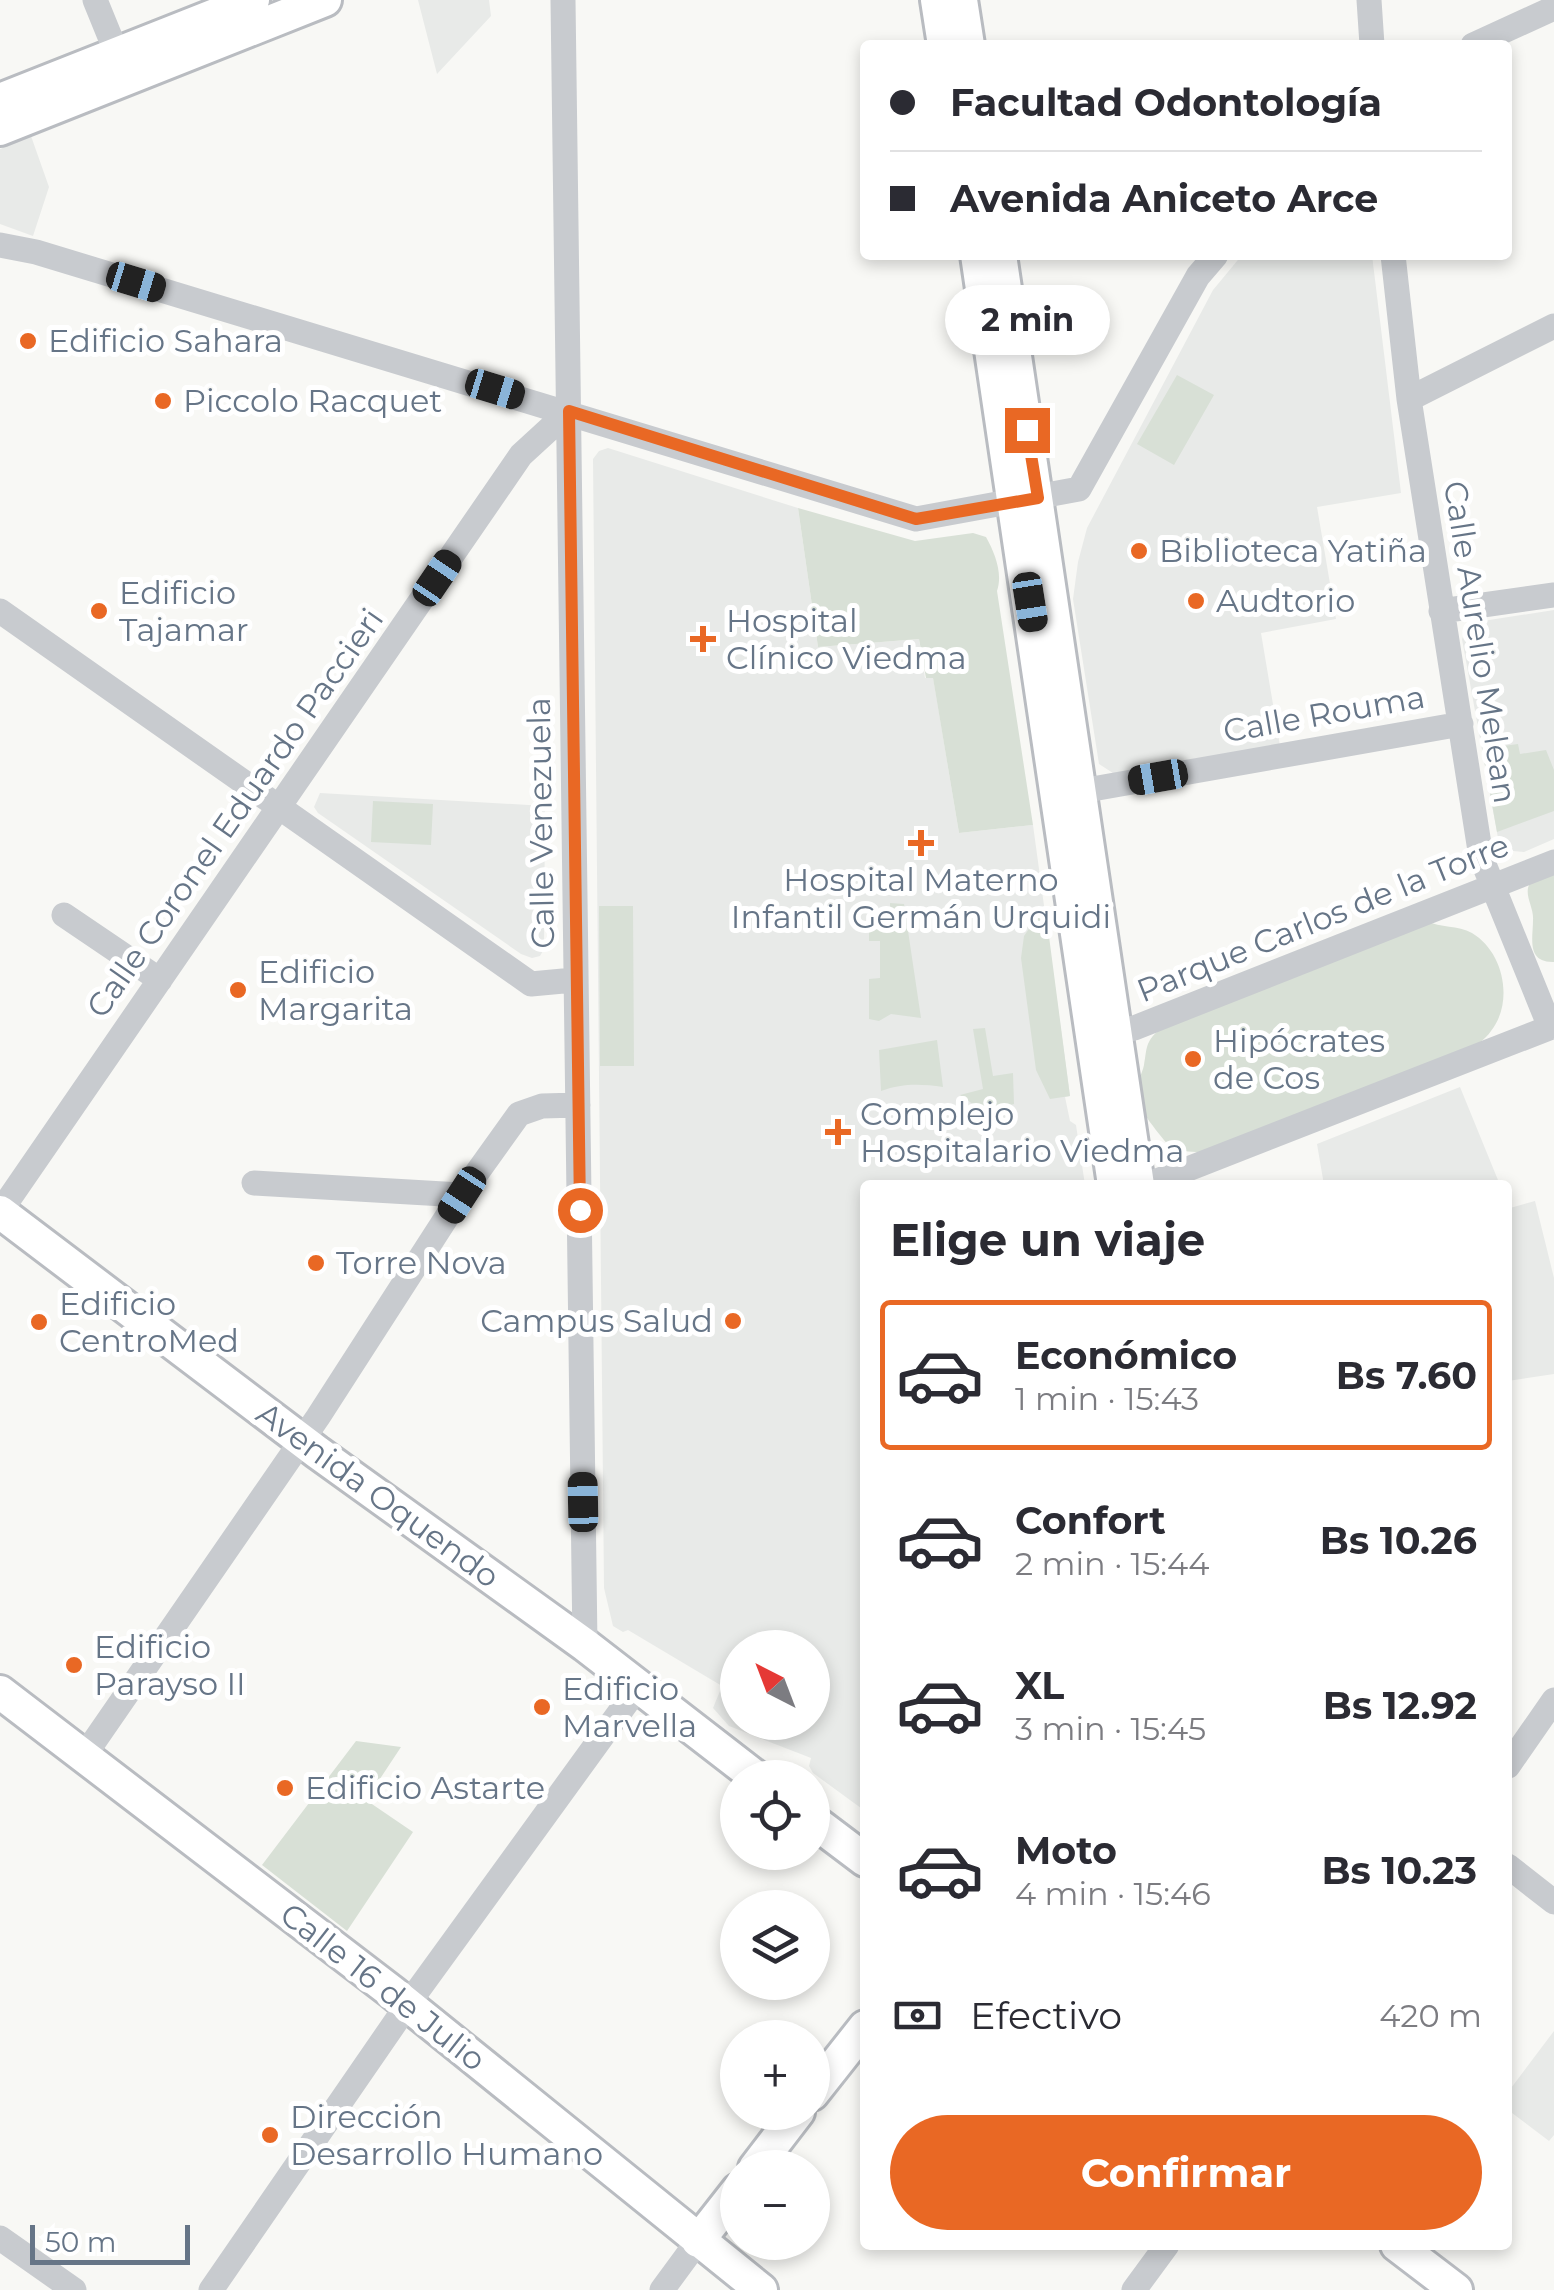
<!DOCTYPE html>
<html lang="es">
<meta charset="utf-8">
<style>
:root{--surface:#fff;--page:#f7f7f7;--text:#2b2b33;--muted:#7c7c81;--line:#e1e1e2;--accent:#e96824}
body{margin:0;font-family:Montserrat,sans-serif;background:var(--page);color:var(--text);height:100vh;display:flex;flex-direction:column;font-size:38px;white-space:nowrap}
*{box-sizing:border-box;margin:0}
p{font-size:32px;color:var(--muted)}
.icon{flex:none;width:55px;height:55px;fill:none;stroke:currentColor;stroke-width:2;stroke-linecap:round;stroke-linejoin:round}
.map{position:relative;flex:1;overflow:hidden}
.side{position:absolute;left:860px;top:1180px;width:652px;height:1070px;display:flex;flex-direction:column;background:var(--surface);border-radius:10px;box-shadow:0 5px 15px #0003}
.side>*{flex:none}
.guide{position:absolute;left:860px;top:40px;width:652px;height:220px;border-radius:10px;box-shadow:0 5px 15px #0003;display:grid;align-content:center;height:220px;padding:0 30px;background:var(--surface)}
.needle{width:65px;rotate:318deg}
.buttons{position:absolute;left:720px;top:1630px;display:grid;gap:20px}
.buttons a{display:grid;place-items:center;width:110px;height:110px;border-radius:50%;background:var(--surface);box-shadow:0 5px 15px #0003;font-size:50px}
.scale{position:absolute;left:30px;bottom:25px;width:160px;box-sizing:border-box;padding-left:10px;border:5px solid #667587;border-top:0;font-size:28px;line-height:35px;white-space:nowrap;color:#667587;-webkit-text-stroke:8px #fff;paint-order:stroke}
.end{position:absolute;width:45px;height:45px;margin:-22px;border:12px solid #e96824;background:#fff;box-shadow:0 0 0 5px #fff}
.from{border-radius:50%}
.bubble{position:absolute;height:70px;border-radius:35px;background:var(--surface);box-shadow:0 5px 15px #0003;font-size:32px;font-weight:700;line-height:70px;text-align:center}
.car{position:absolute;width:30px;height:60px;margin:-30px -15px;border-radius:12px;box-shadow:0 0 8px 2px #0007;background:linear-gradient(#222 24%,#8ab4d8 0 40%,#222 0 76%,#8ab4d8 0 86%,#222 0)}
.guide b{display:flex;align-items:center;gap:35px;height:95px;font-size:38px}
.guide b+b{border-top:2px solid var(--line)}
.guide i{width:25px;height:25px;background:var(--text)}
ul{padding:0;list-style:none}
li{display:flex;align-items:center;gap:30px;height:150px;margin:0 20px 15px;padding:0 10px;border:5px solid transparent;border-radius:10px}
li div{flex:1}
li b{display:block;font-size:38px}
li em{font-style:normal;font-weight:700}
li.active{border-color:var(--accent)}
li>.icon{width:90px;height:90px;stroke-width:1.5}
h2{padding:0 30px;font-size:45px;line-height:120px}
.pay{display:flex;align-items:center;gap:25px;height:110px;padding:0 30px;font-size:38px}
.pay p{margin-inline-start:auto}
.primary-button{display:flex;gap:20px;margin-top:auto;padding:20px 30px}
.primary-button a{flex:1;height:115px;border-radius:60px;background:var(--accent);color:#fff;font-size:40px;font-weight:700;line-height:115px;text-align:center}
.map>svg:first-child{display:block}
.built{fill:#e8eae8;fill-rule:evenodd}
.green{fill:#d8e0d6}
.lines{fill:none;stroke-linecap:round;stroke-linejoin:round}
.major-casing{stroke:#b9bcc1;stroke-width:38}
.minor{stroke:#c8cbcf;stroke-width:25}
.major{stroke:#fff;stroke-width:32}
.route{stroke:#e96824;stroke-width:12}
.poi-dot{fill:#e96824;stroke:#fff;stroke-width:4}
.labels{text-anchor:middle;stroke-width:10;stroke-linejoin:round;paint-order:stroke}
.poi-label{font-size:32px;fill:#667587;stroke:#fff;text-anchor:start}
.street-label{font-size:32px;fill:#667587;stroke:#fff}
</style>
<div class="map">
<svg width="1554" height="2290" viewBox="0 0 1554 2290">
<rect width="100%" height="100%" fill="#f8f8f5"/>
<path class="built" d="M418,0H489L491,16L437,74Z
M31,136L49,187L33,236L0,224V149Z
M1242,255H1372L1401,493L1317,507L1336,619L1261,633L1280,746L1116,775L1099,764L1073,599L1078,562L1087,528L1213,290Z
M608,448L798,508L818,647L919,639L925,678L933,677L959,833L1033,825L1070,1096L1065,1097L1070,1121L1076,1125L1085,1185H865V1811L813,1773L809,1766L811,1758L729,1726L713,1708L722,1686L628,1630L623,1632L613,1626L604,1588L593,459L599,451ZM738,1648H812V1722H738Z
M1554,610V839L1524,852L1513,851L1498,838L1462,639L1470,623Z
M320,793L545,806L544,949L540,956L532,958L521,954L318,813L314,807Z
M1460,1087L1500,1185H1324L1317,1144Z
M1535,1201L1554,1278V1374L1508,1381V1203L1510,1208Z
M1554,2031V2135L1549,2141L1508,2110V2092Z"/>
<path class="green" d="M1177,375L1214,395L1174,465L1137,444Z
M798,508L915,541L973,533L986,537C995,553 1003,574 997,591L1033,825L959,833L933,678H926L919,639L818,647Z
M1518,744L1520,754L1546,750L1554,770V811L1497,832L1482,749Z
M373,801L433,804L431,845L371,842Z
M1554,856V962C1526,963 1533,938 1533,920C1534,909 1526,898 1528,888C1531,877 1546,864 1554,856Z
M890,903L904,904L921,1018L891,1014L879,1021L869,1019V979L880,978V941H869V913H890Z
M599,906H633L634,1066H600Z
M1045,906L1070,1096L1050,1099L1036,1070L1021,958L1024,936Z
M1427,921C1440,928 1458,925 1472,933C1504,952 1514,1002 1491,1031C1485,1040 1476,1045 1467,1051L1209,1152C1196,1152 1181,1153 1170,1146C1164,1142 1134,1102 1134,1095C1135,1085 1142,1075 1144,1065C1147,1049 1145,1042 1159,1030Z
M985,1028L993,1076L1013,1073L1014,1104L984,1112L960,1095L983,1089L973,1029Z
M937,1040L943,1087C921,1084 903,1083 881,1091L879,1050Z
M356,1741L401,1747L366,1800L413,1832L347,1931L262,1865Z"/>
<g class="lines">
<g class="major-casing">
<path id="major" d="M937,0L944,45
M961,0L968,45
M0,100L253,0
M0,129L325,0
M977,255L1114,1185
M1000,255L1138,1185
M0,1212L317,1452L585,1645L757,1778
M0,1692L392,1992L761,2290
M812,1820L865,1860
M812,2094L865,2027
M755,2168L798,2112
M698,2241L738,2190
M1397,2245L1456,2290"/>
</g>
<path class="minor" d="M95,0L117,54
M563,0L585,1645
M1369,0L1372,45
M1473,45L1554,8
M0,245L36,252L916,519L1079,489L1198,276L1216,255
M1393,255L1409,399L1481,857L1550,1027
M1409,399L1554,326
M0,611L531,984L574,980
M1441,611L1554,595
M1081,791L1461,724
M64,915L160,980
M1115,1032L1134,1028L1554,862
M254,1183L461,1195
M1147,1185L1554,1026
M0,1212L521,455L569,411
M84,1756L318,1417L461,1195L519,1114L542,1106L578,1105
M1508,1766L1554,1700
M1508,1866L1554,1902
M0,2238L74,2290
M211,2290L408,2004L638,1687
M662,2290L698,2241
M1134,2290L1167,2245"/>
<use href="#major" class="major"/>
</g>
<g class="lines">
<path class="route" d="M580,1210L569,411L916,519L1038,498L1027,430"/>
</g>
<g class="poi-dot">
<circle cx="28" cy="341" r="10"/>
<circle cx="163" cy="401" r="10"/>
<circle cx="1139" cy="551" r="10"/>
<circle cx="1196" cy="601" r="10"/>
<circle cx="99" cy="611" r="10"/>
<path d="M698 624h10v10h10v10h-10v10h-10v-10h-10v-10h10z"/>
<path d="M916 828h10v10h10v10h-10v10h-10v-10h-10v-10h10z"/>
<circle cx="238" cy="990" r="10"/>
<circle cx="1193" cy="1059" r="10"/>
<path d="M833 1117h10v10h10v10h-10v10h-10v-10h-10v-10h10z"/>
<circle cx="316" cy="1263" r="10"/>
<circle cx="733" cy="1321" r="10"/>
<circle cx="39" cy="1322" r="10"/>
<circle cx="74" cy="1665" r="10"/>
<circle cx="542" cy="1707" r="10"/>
<circle cx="285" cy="1788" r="10"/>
<circle cx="270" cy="2135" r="10"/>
</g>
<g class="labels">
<g class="poi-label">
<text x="48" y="352">Edificio Sahara</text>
<text x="183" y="412">Piccolo Racquet</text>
<text x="1159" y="562">Biblioteca Yatiña</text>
<text x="119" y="604">Edificio<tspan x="119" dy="37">Tajamar</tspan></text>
<text x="1216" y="612">Audtorio</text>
<text x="726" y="632">Hospital<tspan x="726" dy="37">Clínico Viedma</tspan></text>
<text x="921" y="891" text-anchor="middle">Hospital Materno<tspan x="921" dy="37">Infantil Germán Urquidi</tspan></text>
<text x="258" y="983">Edificio<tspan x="258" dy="37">Margarita</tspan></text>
<text x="1213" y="1052">Hipócrates<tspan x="1213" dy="37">de Cos</tspan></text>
<text x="860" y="1125">Complejo<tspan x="860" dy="37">Hospitalario Viedma</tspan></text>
<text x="336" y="1274">Torre Nova</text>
<text x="59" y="1315">Edificio<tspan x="59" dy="37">CentroMed</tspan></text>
<text x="713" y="1332" text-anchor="end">Campus Salud</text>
<text x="94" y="1658">Edificio<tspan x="94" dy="37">Parayso II</tspan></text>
<text x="562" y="1700">Edificio<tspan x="562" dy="37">Marvella</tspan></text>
<text x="305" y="1799">Edificio Astarte</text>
<text x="290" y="2128">Dirección<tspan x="290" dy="37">Desarrollo Humano</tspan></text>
</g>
<g class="street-label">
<text transform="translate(1480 642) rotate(81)" y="11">Calle Aurelio Melean</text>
<text transform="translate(1324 714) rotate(-10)" y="11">Calle Rouma</text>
<text transform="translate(235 813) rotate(-55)" y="11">Calle Coronel Eduardo Paccieri</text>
<text transform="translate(541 823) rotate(-91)" y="11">Calle Venezuela</text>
<text transform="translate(1323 918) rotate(-22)" y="11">Parque Carlos de la Torre</text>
<text transform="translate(378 1495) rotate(36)" y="11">Avenida Oquendo</text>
<text transform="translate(383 1987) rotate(38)" y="11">Calle 16 de Julio</text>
</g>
</g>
</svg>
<div class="buttons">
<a><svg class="needle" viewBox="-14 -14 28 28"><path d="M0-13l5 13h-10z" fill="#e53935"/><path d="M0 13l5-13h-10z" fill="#7c7c81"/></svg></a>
<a><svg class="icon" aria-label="locate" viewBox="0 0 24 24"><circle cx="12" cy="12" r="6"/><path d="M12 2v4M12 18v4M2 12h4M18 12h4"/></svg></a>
<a><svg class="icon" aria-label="layers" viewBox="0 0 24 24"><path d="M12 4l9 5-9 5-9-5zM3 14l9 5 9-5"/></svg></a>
<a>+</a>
<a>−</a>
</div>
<div class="scale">50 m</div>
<i class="end from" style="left:580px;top:1210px"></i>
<i class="end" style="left:1027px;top:430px"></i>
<div class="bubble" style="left:945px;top:285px;width:165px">2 min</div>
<i class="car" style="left:136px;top:282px;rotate:107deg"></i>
<i class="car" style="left:495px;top:389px;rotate:107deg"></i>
<i class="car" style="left:437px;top:578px;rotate:34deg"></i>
<i class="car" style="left:1030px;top:602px;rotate:171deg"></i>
<i class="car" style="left:1158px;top:777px;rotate:260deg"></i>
<i class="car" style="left:462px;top:1195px;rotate:213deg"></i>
<i class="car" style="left:583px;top:1502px;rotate:359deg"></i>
<div class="guide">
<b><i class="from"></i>Facultad Odontología</b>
<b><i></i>Avenida Aniceto Arce</b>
</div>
<section class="side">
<h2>Elige un viaje</h2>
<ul>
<li class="active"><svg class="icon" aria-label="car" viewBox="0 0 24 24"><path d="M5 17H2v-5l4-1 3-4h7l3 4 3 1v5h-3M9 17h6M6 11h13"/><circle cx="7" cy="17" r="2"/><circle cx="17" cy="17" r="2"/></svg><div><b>Económico</b><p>1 min · 15:43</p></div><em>Bs 7.60</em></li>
<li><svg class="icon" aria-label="car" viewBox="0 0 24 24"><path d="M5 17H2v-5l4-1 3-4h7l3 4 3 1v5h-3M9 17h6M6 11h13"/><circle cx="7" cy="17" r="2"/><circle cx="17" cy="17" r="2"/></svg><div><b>Confort</b><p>2 min · 15:44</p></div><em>Bs 10.26</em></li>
<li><svg class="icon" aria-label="car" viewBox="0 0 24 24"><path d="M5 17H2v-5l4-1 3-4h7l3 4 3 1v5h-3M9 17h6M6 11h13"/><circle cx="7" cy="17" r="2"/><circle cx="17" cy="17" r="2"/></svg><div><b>XL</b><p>3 min · 15:45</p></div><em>Bs 12.92</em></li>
<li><svg class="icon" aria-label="car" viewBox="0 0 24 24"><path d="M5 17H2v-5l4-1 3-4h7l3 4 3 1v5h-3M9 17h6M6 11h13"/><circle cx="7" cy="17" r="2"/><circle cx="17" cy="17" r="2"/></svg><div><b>Moto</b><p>4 min · 15:46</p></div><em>Bs 10.23</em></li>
</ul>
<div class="pay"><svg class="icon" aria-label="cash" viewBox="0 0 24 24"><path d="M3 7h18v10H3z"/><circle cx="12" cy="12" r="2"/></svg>Efectivo<p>420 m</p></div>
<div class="primary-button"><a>Confirmar</a></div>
</section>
</div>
